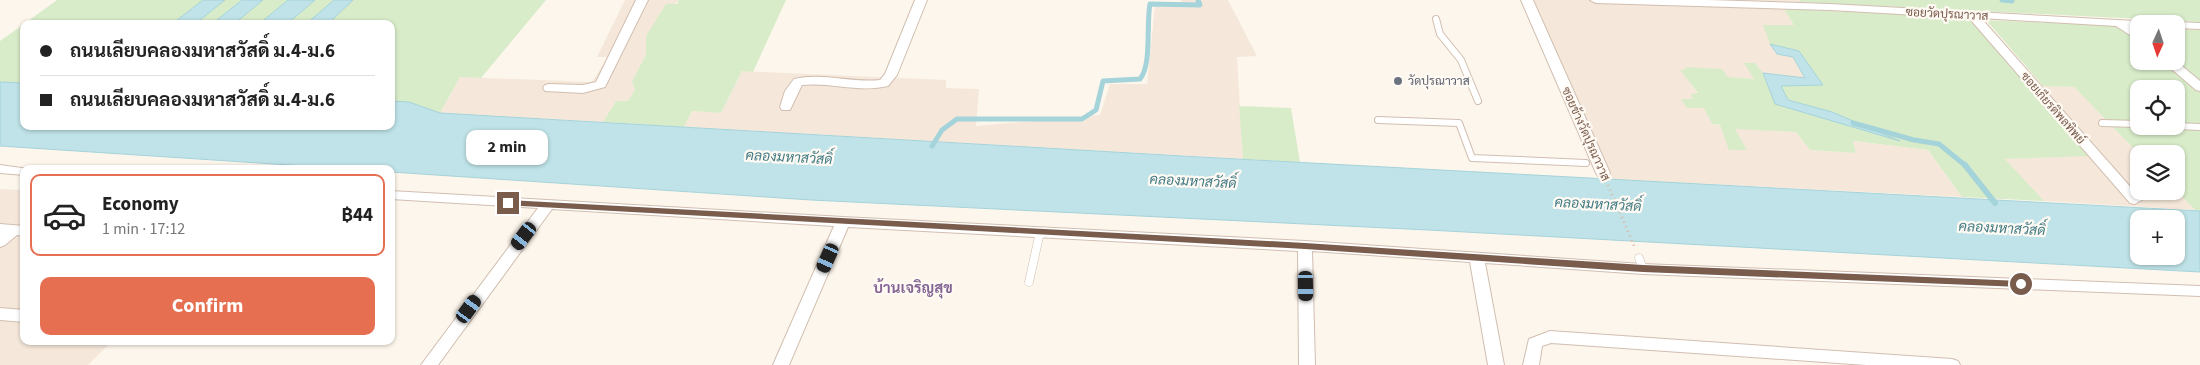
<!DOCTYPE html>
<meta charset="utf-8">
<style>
:root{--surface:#fff;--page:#f6f6f6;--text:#222;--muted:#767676;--line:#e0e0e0;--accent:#e76f51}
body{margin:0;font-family:"Source Sans 3",Sarabun,sans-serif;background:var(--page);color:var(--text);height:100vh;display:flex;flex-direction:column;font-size:19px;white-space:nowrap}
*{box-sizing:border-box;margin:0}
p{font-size:16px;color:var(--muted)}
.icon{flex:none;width:28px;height:28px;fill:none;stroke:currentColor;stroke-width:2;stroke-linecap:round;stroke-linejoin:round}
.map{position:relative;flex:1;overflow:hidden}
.side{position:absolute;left:20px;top:165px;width:375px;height:180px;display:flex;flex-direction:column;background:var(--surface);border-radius:10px;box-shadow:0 1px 4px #0004}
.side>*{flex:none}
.hud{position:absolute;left:20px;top:20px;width:375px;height:110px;border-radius:10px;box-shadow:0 1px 4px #0004;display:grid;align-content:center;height:110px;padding:0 20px;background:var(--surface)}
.needle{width:32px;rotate:183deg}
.controls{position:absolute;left:2130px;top:15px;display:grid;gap:10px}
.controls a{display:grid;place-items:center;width:55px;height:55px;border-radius:10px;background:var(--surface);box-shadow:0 1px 4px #0004;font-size:25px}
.end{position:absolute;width:22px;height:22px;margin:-11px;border:6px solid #7a5c4d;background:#fff;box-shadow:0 0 0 2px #fff}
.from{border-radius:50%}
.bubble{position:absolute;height:35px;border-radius:10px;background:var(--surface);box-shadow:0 1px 4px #0004;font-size:16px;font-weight:700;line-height:35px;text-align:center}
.car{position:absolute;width:15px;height:30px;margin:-15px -8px;border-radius:6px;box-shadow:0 0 4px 1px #0007;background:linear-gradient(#222 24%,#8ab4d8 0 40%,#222 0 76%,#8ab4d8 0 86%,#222 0)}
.hud b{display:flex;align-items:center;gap:18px;height:48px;font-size:19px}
.hud b+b{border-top:1px solid var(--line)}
.hud i{width:12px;height:12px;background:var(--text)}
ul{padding:9px 0 0;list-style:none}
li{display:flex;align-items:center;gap:15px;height:82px;margin:0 10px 8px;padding:0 10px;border:2px solid transparent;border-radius:10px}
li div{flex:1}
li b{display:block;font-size:19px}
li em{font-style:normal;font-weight:700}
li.selected{border-color:var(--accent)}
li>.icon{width:45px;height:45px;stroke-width:1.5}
.action{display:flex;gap:10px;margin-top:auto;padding:10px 20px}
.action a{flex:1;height:58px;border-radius:10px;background:var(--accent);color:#fff;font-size:20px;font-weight:700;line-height:58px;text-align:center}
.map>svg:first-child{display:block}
.residential{fill:#f5e8da}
.green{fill:#d8ecc9;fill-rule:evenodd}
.water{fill:#bfe3e8;stroke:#a5d3da;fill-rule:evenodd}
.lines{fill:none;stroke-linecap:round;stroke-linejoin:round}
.stream-far1{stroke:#a5d3da;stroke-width:5}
.stream{stroke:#a5d3da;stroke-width:6}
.lane-far1-casing{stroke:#d1beb0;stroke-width:8}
.lane-casing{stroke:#d1beb0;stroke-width:9}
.street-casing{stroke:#d1beb0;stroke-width:2}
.path{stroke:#d9b8a5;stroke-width:3;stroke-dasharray:1 4;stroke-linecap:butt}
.lane-far1{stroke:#fff;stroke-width:6}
.lane{stroke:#fff;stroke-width:8}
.street{fill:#fff;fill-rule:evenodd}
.route{fill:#7a5c4d}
.worship-dot{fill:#6b7280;stroke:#fffaf3;stroke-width:2}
.labels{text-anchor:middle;stroke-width:4.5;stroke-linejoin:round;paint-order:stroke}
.street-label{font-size:12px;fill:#7a5c4d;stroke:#fffaf3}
.worship-label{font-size:12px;fill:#5b616d;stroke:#fffaf3;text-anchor:start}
.water-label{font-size:14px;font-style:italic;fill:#437c86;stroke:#fffaf3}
.quarter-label{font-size:15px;font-weight:bold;fill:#846695;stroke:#fffaf3}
</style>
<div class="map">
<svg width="2200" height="365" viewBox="0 0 2200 365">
<rect width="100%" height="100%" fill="#fdf6ec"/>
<path class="residential" d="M625,0H679L646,36V55L632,81L635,90L628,101H616L603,122L440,113L460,77L592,82L608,57H597Z
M1181,0H1228L1257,56L1237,57L1243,159L684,127L692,111L721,113L742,71L946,80V88L979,89L976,126L1100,115L1110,84H1147L1155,6L1181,7Z
M1531,0H1799L1805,10L1784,9L1794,25H1764L1776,54L1793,57L1806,79L1763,73L1755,63V79L1728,77L1685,67L1686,70H1681L1698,94L1712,124L1734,128L1796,132L1810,150L1856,153L1852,141L1928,150L1962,197L1613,179Z
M2026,85L2074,87L2139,154V191L2176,190L2195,210L2044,201L2004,159L2090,155Z
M0,189L24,190V341H112L88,365H0Z"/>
<path class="green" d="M57,0H203L172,24H24Z
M225,0H242L212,24H195Z
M263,0H288L259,24H234Z
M315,0H334L306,24H287Z
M353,0H546L481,78L460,77L440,113L409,102L391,101V24H328Z
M679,0H786L753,72L742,71L721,113L692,111L684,127L603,122L616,101H628L635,90L632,81L646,55V36L666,4H677Z
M1799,0H2200V22L1800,2Z
M1784,9L1964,17L1973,22L2091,156L2005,159L2044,201L1962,197L1928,150L1853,141L1856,153L1810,150L1796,132L1735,129L1747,150H1729L1720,125L1712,124L1704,108H1687L1681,99H1693L1691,94L1698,93L1680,70H1685V67L1722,69L1728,77L1754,79L1744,63H1755L1763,73L1775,104L1892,138L1832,112L1788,100L1780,86L1823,85L1799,51L1770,44L1763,25H1794Z
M1986,20L2139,27V61H2176V29L2200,30V211L2195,210L2176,190V186L2180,185L2176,182V154H2139L2074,87L2043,86ZM2139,89H2176V126H2139Z
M24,24V83L0,82V41Z
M1239,106L1291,108L1300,162L1243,159Z"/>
<path class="water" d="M203,0H225L195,24H172Z
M242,0H263L234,24H212Z
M288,0H315L287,24H259Z
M334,0H353L328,24H306Z
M1770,44L1799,51L1823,85L1781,86L1788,100L1832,112L1900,141L1775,104L1763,73L1805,78L1793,57L1777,54Z
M0,82L24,83V126H391V101L409,102L440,113L1200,157L2200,211V272L1428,230L811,200L391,172V169H350L0,146ZM2139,219H2176V256H2139Z"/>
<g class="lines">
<path class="stream-far1" d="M2002,0L2012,1
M1853,123L1914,140L1939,144L1966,166
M932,146L942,130L957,119H1082L1096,110L1103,81L1140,79C1152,65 1146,24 1150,4L1200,5L1198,0"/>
<path class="stream" d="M1965,165L1995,203"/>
<g class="lane-far1-casing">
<path id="lane-far1" d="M1436,19L1440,34L1461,60L1478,101
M1378,120L1459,123L1472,158L1586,163
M2102,123L2139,124
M2176,126L2200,127"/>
</g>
<g class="lane-casing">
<path id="lane" d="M1639,258L1643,269
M1029,282L1040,232"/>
</g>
<g class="street-casing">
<path id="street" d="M636,0H648L605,87L583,93L545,91L543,88L545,85L549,84L583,85L596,82Z
M915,0H927L897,75L888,86C860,93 831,82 802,85L790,110H782L780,107L785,91L794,79C822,72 851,83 880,80L885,74Z
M1521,0H1533L1610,173L1608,176H1598L1596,173Z
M1590,0H1709L1830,4L2153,22L2155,24H2139V27H2131L2139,32V41L2116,26L1981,18L2142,200L2135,204L2130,203L1969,18L1830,10L1596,3Z
M2176,22L2200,23V29L2176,28V24H2171Z
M2162,61H2176L2200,81V91L2196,90Z
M0,165L29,169H24V175L0,173Z
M391,191L843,217L1305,241L1643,264L2200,286V296L1643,274L1485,263L1504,365H1488L1470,262L1312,251L1315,365H1299L1298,251L848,227L789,365H773L834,226L552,209L438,365H421L538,208L391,199Z
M0,224L24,226V236L17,235L5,245L0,247Z
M0,308L24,310V322L0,320Z
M1550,331L1952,359L1958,361L1960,365H1866L1551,343L1542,346L1539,365H1523L1529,339Z"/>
</g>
<path class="path" d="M1608,185L1635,248"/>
<use href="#lane-far1" class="lane-far1"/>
<use href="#lane" class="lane"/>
<use href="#street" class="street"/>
</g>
<path class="route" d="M508,200L1305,243L1643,265L2021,281L2025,284L2021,287L1643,272L1305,249L505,205V201Z"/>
<circle class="worship-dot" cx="1398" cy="81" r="5"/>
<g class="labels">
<g class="street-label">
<text transform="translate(1947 14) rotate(3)" y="4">ซอยวัดปุรณาวาส</text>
<text transform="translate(2053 108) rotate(49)" y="4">ซอยเกียรติพลทิพย์</text>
<text transform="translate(1586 134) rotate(66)" y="4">ซอยข้างวัดปุรณาวาส</text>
</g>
<g class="worship-label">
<text x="1408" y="85">วัดปุรณาวาส</text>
</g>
<g class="water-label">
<text transform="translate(789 157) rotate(3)" y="5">คลองมหาสวัสดิ์</text>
<text transform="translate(1193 181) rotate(3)" y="5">คลองมหาสวัสดิ์</text>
<text transform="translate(1598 204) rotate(3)" y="5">คลองมหาสวัสดิ์</text>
<text transform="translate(2002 228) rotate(3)" y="5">คลองมหาสวัสดิ์</text>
</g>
<g class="quarter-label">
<text x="913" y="293">บ้านเจริญสุข</text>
</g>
</g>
</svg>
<div class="controls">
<a><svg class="needle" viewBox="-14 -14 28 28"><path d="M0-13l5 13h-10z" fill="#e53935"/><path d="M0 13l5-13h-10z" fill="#767676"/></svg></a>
<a><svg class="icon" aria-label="locate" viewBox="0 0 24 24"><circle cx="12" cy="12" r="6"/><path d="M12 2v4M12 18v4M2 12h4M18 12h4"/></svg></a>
<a><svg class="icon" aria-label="layers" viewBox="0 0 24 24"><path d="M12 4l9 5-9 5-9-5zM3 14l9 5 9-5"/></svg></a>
<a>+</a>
</div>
<i class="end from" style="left:2021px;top:284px"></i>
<i class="end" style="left:508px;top:203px"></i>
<div class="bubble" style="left:466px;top:130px;width:82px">2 min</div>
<i class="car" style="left:524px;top:236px;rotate:217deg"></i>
<i class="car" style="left:828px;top:258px;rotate:204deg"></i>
<i class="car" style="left:1306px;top:286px;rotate:179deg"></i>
<i class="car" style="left:469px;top:309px;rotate:36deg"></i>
<div class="hud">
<b><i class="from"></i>ถนนเลียบคลองมหาสวัสดิ์ ม.4-ม.6</b>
<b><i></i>ถนนเลียบคลองมหาสวัสดิ์ ม.4-ม.6</b>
</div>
<section class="side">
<ul>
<li class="selected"><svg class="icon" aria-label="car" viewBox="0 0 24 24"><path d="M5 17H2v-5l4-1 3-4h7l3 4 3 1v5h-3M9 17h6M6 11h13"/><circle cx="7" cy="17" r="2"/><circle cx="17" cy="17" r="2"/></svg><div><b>Economy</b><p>1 min · 17:12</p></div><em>฿44</em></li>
</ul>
<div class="action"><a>Confirm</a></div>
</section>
</div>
